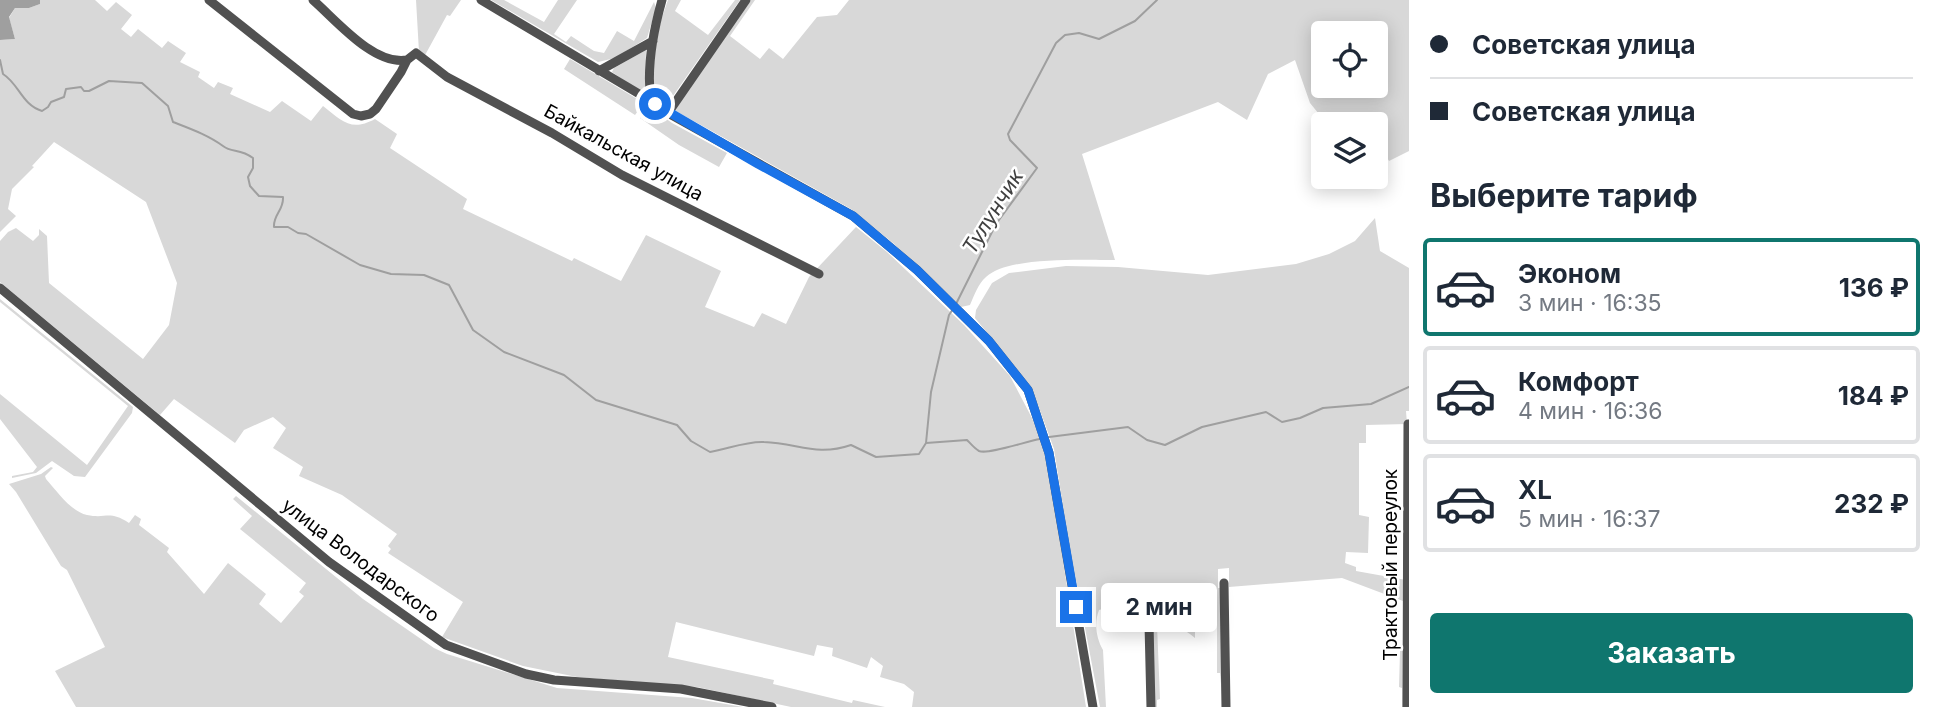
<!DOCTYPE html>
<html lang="ru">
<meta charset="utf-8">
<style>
:root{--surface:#fff;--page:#f2f2f3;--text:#1f2937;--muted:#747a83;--line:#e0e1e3;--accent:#0f766e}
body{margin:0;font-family:Inter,sans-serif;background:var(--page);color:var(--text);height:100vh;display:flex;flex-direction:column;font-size:26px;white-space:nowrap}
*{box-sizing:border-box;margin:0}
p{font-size:23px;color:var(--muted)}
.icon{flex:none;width:38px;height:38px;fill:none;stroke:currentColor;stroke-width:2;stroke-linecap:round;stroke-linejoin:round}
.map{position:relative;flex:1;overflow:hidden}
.panel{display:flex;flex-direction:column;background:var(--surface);width:525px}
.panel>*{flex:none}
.guide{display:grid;align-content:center;height:154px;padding:0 21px;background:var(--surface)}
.controls{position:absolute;left:1311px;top:21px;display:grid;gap:14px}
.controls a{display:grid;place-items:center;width:77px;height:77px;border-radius:7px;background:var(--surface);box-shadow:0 4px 18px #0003;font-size:35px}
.end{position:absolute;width:32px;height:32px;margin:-16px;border:9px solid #1a73e8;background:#fff;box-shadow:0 0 0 4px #fff}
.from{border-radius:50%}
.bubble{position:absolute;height:49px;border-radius:7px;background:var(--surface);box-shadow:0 4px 18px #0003;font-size:23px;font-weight:700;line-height:49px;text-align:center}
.guide b{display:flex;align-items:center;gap:24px;height:66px;font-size:26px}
.guide b+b{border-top:2px solid var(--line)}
.guide i{width:18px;height:18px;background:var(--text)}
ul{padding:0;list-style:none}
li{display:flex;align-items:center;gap:21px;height:98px;margin:0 14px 10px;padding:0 7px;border:4px solid var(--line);border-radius:7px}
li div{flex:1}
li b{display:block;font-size:26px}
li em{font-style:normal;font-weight:700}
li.on{border-color:var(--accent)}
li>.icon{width:63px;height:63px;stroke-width:1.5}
h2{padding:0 21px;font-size:32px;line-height:84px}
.primary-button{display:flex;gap:14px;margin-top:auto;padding:14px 21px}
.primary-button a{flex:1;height:80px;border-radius:7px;background:var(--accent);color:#fff;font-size:28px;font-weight:700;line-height:80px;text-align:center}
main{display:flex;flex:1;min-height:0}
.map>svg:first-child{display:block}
.green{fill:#d8d8d8;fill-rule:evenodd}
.water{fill:#9f9f9f}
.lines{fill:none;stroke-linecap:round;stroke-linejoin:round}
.stream{stroke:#9f9f9f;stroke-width:2}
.minor{stroke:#515151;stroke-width:9}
.route{stroke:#1a73e8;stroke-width:9}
.labels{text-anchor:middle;stroke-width:5;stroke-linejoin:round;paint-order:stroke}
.street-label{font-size:19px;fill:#000;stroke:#fff}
.water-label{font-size:21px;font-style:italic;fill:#404040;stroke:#fff}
</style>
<main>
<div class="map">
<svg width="1409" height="707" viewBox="0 0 1409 707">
<rect width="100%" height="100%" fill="#fff"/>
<path class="green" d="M40,0H95L107,11L116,2L132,15L121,29L131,37L138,29L162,48L168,41L186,53L180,62L200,72L198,77L214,88L218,82L233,88L230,94L270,112L282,101L311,121L323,106C342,121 351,132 375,119L397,134L390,148L467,199L463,209L572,261L574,258L621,281L646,235L721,271L705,307L754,327L762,313L786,324L809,277L856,227L887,252L964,325L1010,376L1032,418L1046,453L1086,707H912L914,692L904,684L880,677L883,666L871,657L867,668L832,656L833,648L817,645L814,656L676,622L668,657L774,680L773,684L852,703L853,700L885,707H791L697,687L577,677L523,666L442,637L463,602L388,553L391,549L388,546L397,534L342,495L299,476L303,467L273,448L286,428L273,417L244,430L235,443L174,399L160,415L0,282V241L8,232L16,228L33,241L39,235V229L47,236L49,283L143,359L169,325L177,283L146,202L54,142L32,166L34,167L12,189L8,209L16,216L0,232V40L15,39L9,18L15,8H29L40,4Z
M416,0H461L450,16L447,15L424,57L419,52Z
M491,0H504L544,22L558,0H577L554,34L566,42L571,36L594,51L604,53L617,31L634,41L654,2L656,8L647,38L615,58L598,62Z
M668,0H681L675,11L708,35L735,0H740L666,106C640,83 658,28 668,0Z
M751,0H755L730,36L760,59L769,48L783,59L817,17L837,15L849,0H1409V151L1389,161L1376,138V124H1367L1359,112L1337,124H1327L1310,103L1295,60L1268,74L1247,120L1218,102L1082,154L1115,260C1085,260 1008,256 986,277C978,284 974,296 970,305L961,307L893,243L851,209L674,110ZM1323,33H1376V86H1323Z
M646,50L645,87L643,91H640L612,72L614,68Z
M570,59L644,103L635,115L564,69Z
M649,106L672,123L727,153L719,167L679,145L640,118Z
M1375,218L1380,251L1409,268V411H1406L1407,424L1366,425V443H1359V515L1369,517L1368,553L1346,552L1345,563L1356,567V571L1406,580L1405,707H1402V688L1399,687L1400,651H1403V601L1342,578L1229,587V568L1218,569V588H1221L1223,707L1220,673H1217V600L1195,601V638C1182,627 1174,625 1157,625L1160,699L1157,700V707H1153L1152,611H1144V602L1126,603L1099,610C1094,623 1096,638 1103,650L1106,707H1100L1068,538L1054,449L1038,405L1017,369L975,318L976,310L992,283L1009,273L1066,266L1118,267L1208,275L1296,264L1329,254L1355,241Z
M0,299L133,407L132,413L85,477L74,476L52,461L36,473L12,478V476L33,472L37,467L0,419V394L87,465L128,406L0,302Z
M51,467L53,468L45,476L46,479C57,491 70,511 87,515C107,519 109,510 129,523L135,515L141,519L139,525L169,548L167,552L204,594L228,563L266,594L259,604L281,623L304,596L299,592L306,583L240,529L252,516L233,499L236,496L363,599L434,648L447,654L557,688L692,698L743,707H76L55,671L105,647L67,570L61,566L16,492L9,484L41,474Z"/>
<path class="water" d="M0,0H40V4L29,8H15L9,17L15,39L0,40Z"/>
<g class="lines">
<path class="stream" d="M0,60L3,74C19,84 22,105 42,111L48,107L51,102L64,97L66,89L81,87L84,91H89L109,81L142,83L168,106L173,122C191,129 208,135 223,146C232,153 240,148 253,158V168L248,177L250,186L259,196L283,197C284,210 273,215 274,227H288L298,233L306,234L360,265L391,274L424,275L449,285L473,330L504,352L564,375L596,400L677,425L691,441L710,452C728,449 746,441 764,442C798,443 816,457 851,445L876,457L919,454L926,443L967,440C970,443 975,449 979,451C988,455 1027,441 1040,439
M956,304L996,224L1037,168L1010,140L1008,134L1056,43L1065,35L1079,33L1099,39L1135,21L1157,0
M1049,437L1128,427L1147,440L1165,445L1202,427L1266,412L1282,422L1300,418L1323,408L1371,404L1409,387
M926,443L931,392L949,315L953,309"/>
<path class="minor" d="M209,0L353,114L361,116L370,114L376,109L401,72L407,60L416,53L447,77L552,133L622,175L819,274
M313,0C336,20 374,66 407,60
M481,0L651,101L668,113L853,216L917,270L989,341L1028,390L1049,453L1093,707
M599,71L653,41
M651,101C646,68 653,32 662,0
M668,113L746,0
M0,288L329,562L446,645L526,674L554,680L681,689L772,707
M1224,583L1226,707
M1149,624L1151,707
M1407,707L1408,424"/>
</g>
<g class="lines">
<path class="route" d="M655,104L758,164L853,216L917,270L989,341L1028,390L1049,453L1076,607"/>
</g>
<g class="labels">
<g class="street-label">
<text transform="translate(624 152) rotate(29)" y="7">Байкальская улица</text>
<text transform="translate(361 560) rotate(37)" y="7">улица Володарского</text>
<text transform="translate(1390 565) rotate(-90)" y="7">Трактовый переулок</text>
</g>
<g class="water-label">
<text transform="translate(993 212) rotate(-58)" y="7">Тулунчик</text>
</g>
</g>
</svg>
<div class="controls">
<a><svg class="icon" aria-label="locate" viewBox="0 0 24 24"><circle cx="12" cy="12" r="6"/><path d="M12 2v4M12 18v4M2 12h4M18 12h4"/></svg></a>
<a><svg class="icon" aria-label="layers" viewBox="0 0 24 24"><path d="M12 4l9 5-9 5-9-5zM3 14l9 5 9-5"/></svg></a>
</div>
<i class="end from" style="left:655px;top:104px"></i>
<i class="end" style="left:1076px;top:607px"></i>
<div class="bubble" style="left:1101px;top:583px;width:116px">2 мин</div>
</div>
<section class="panel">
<div class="guide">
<b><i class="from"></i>Советская улица</b>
<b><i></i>Советская улица</b>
</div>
<h2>Выберите тариф</h2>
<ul>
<li class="on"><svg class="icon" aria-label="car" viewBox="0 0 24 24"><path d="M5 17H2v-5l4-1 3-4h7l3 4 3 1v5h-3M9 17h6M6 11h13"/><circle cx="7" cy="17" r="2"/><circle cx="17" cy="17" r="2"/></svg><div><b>Эконом</b><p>3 мин · 16:35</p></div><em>136 ₽</em></li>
<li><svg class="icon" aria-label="car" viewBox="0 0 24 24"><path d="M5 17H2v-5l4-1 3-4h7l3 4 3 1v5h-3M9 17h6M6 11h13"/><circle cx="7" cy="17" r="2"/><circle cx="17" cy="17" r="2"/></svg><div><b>Комфорт</b><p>4 мин · 16:36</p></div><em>184 ₽</em></li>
<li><svg class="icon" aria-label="car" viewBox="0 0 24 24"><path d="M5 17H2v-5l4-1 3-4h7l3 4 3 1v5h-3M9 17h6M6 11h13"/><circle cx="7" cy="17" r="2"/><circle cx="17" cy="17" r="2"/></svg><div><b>XL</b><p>5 мин · 16:37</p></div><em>232 ₽</em></li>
</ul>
<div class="primary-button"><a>Заказать</a></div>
</section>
</main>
